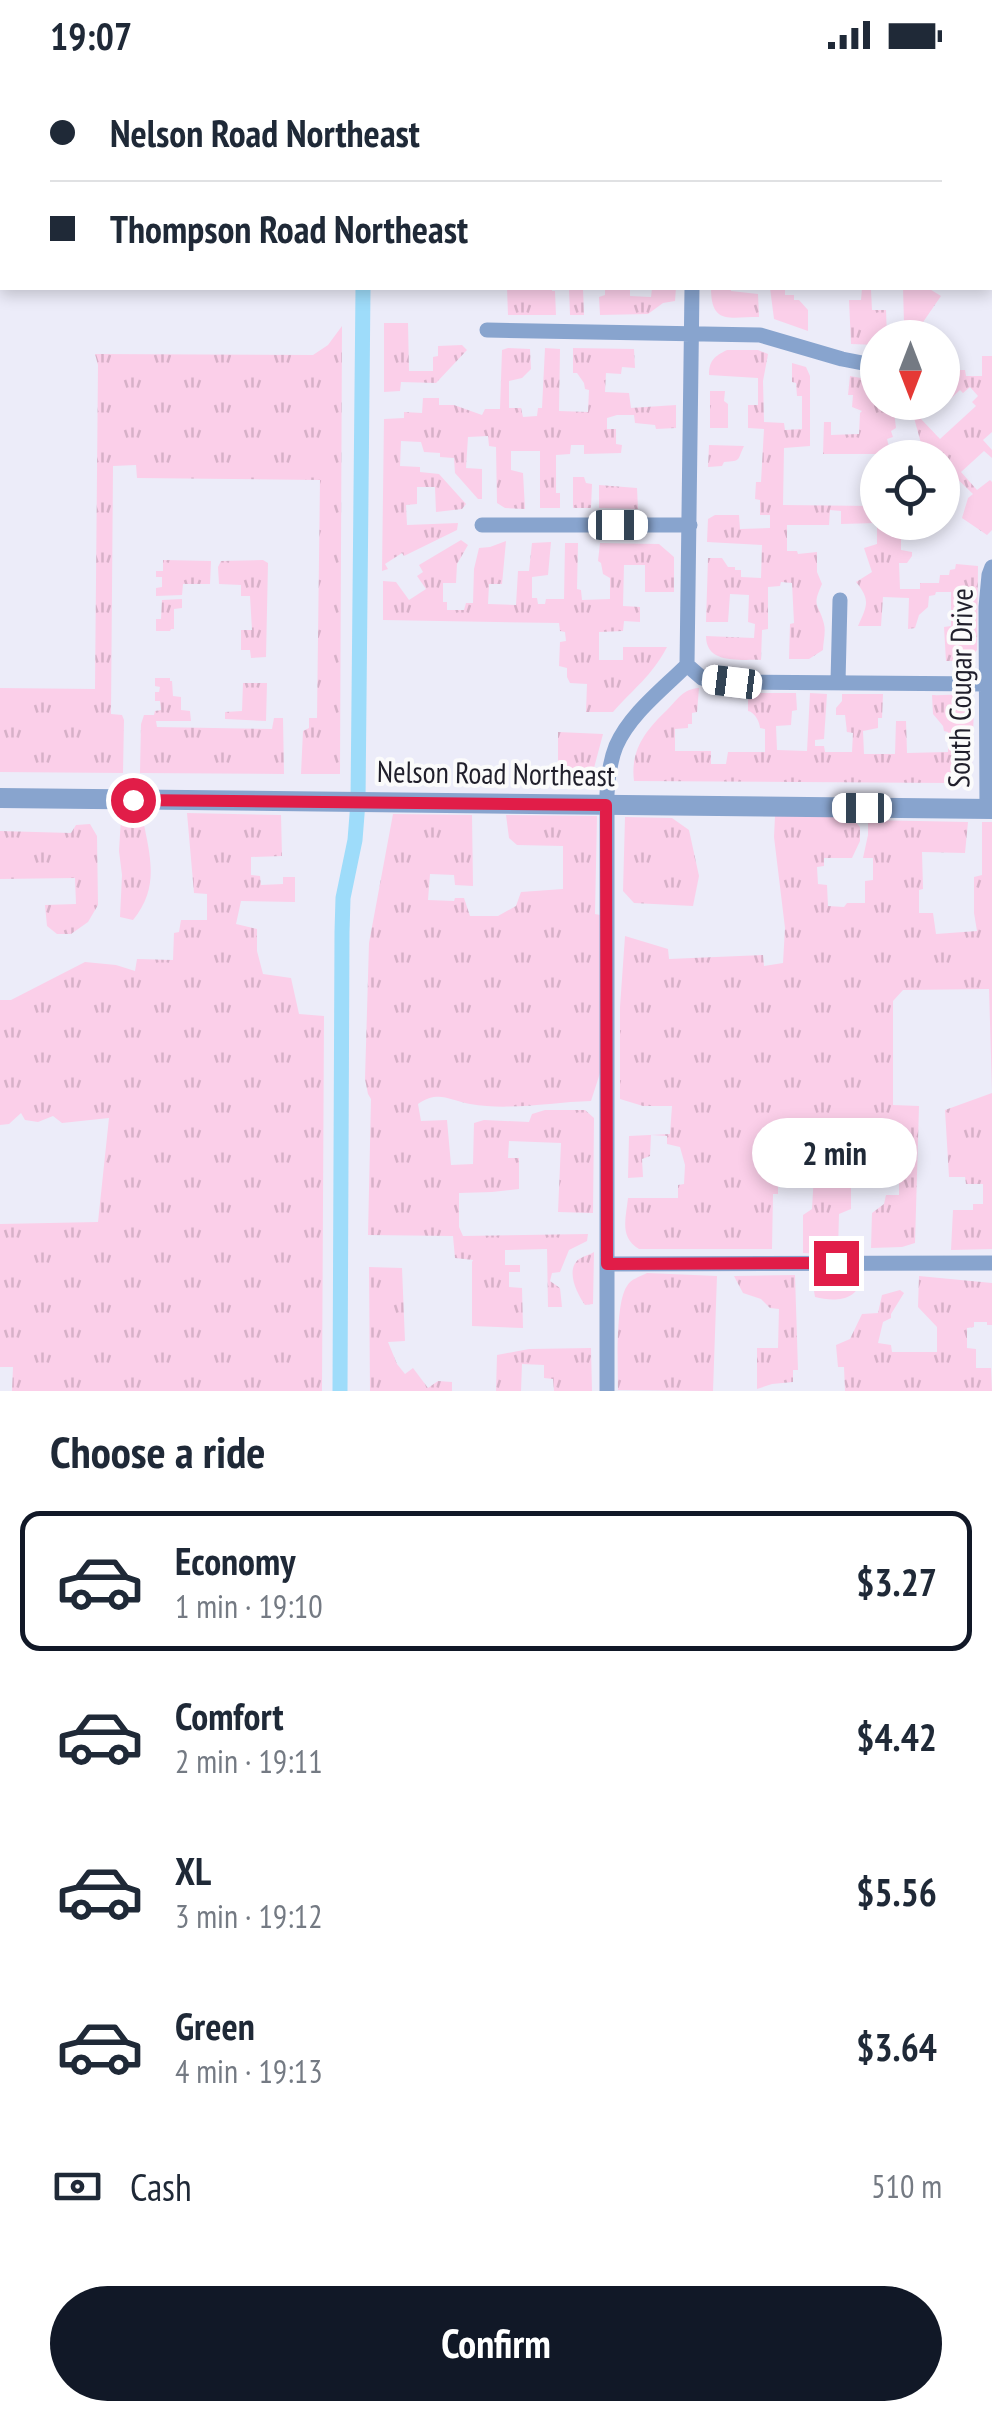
<!DOCTYPE html>
<meta charset="utf-8">
<style>
:root{--surface:#fff;--page:#f2f2f3;--text:#1f2937;--muted:#747a83;--line:#e0e1e3;--accent:#111827}
body{margin:0;font-family:"PT Sans Narrow",sans-serif;background:var(--page);color:var(--text);height:100vh;display:flex;flex-direction:column;font-size:38px;white-space:nowrap}
*{box-sizing:border-box;margin:0}
p{font-size:32px;color:var(--muted)}
.icon{flex:none;width:55px;height:55px;fill:none;stroke:currentColor;stroke-width:2;stroke-linecap:round;stroke-linejoin:round}
.map{position:relative;height:1321px;overflow:hidden}
.panel{display:flex;flex-direction:column;background:var(--surface);flex:1}
.panel>*{flex:none}
.hud{position:absolute;left:0px;top:0px;width:992px;height:220px;box-shadow:0 5px 15px #0003;display:grid;align-content:center;height:220px;padding:0 50px;background:var(--surface)}
.needle{width:65px;rotate:180deg}
.tools{position:absolute;left:860px;top:250px;display:grid;gap:20px}
.tools a{display:grid;place-items:center;width:100px;height:100px;border-radius:50%;background:var(--surface);box-shadow:0 5px 15px #0003;font-size:50px}
.end{position:absolute;width:45px;height:45px;margin:-22px;border:12px solid #e11d48;background:#fff;box-shadow:0 0 0 5px #fff}
.from{border-radius:50%}
.bubble{position:absolute;height:70px;border-radius:35px;background:var(--surface);box-shadow:0 5px 15px #0003;font-size:32px;font-weight:700;line-height:70px;text-align:center}
.car{position:absolute;width:30px;height:60px;margin:-30px -15px;border-radius:12px;box-shadow:0 0 8px 2px #0007;background:linear-gradient(#fff 24%,#345 0 40%,#fff 0 76%,#345 0 86%,#fff 0)}
.hud b{display:flex;align-items:center;gap:35px;height:95px;font-size:38px}
.hud b+b{border-top:2px solid var(--line)}
.hud i{width:25px;height:25px;background:var(--text)}
ul{padding:0;list-style:none}
li{display:flex;align-items:center;gap:30px;height:140px;margin:0 20px 15px;padding:0 30px;border:5px solid transparent;border-radius:20px}
li div{flex:1}
li b{display:block;font-size:38px}
li em{font-style:normal;font-weight:700}
li.active{border-color:var(--accent)}
li>.icon{width:90px;height:90px;stroke-width:1.5}
h2{padding:0 50px;font-size:45px;line-height:120px}
.pay{display:flex;align-items:center;gap:25px;height:110px;padding:0 50px;font-size:38px}
.pay p{margin-inline-start:auto}
.cta{display:flex;gap:20px;margin-top:auto;padding:20px 50px}
.cta a{flex:1;height:115px;border-radius:60px;background:var(--accent);color:#fff;font-size:40px;font-weight:700;line-height:115px;text-align:center}
.status{display:flex;justify-content:space-between;align-items:center;height:70px;padding:0 50px;background:var(--surface);direction:ltr}
.status svg{height:28px;fill:currentColor}
.map>svg:first-child{display:block}
.grass{fill:url(#grass-tufts)}
.lines{fill:none;stroke-linecap:round;stroke-linejoin:round}
.canal{stroke:#9edcfa;stroke-width:15}
.minor{stroke:#88a4ce;stroke-width:15}
.tertiary{stroke:#88a4ce;stroke-width:20}
.route{stroke:#e11d48;stroke-width:12}
.labels{text-anchor:middle;stroke-width:8;stroke-linejoin:round;paint-order:stroke}
.street-label{font-size:30px;fill:#201f2b;stroke:#fbfbfb}
</style>
<div class="status"><b>19:07</b><svg viewBox="0 0 49 12"><path d="M0 12V9h3v3zM5 12V6h3v6zM10 12V3h3v9zM15 12V0h3v12zM26 1h20v11H26zM47 4h2v5h-2z"/></svg></div>
<div class="map">
<svg width="992" height="1321" viewBox="0 0 992 1321">
<defs>
<pattern id="grass-tufts" width="24" height="20" patternUnits="userSpaceOnUse" patternTransform="scale(2.5)"><rect width="24" height="20" fill="#fbcfe9"/><path d="M3 7l-1-3M5 7V3M7 7l1-3M15 17l-1-3M17 17v-4M19 17l1-3" fill="none" stroke="#d7b1c8"/></pattern>
</defs>
<rect width="100%" height="100%" fill="#ececf9"/>
<path class="grass" d="M507,218H552V221H555L556,245H508Z
M569,218H583L584,245H570Z
M605,218H630V226L651,227L652,218H676L675,231L663,233L648,244L600,245L599,227L605,225Z
M711,218H731V221L758,224L759,247C729,247 711,255 711,218Z
M770,218H785V225H794V230H799L808,240V261L774,249Z
M862,218H890V219L871,220L872,240H886L887,267L878,268L877,275L851,274L849,230H861Z
M903,218H928L941,226L921,255L904,253Z
M384,253H408L409,301H433V287L438,286V276L462,275L467,280L436,313L401,312L400,321L384,322Z
M342,256L340,704H301L303,661L309,658V648H317L320,410L137,408L136,395L113,396L111,644L122,645L124,650L123,703L0,702V618L95,619L98,295L95,284L313,285L328,275Z
M508,278L530,279L531,299L522,308L509,311V338H521L523,347L537,346L538,338H542L545,278L560,279L559,341L588,342L589,320L585,319L584,313L577,303H573V278L634,279L635,298L622,297L621,304L606,303L605,322L629,323L631,338L676,335V358L656,359L655,355L635,353L634,345H617L607,348V359H616V374L622,375L621,383L584,384V375H571L570,384L556,385V423H560V438H540V381H511V400L523,403L525,439L505,438L497,433L496,377L489,376L488,366L468,367L466,398L482,399V429H478L455,403L454,388L440,387V383L424,382L421,372L401,371L400,396L420,397V402L439,404L466,434L462,439L436,442L435,417H417V434L406,435L407,455L458,453L457,460L404,486L402,483L385,494L388,499L382,501L384,349L404,348V342L422,343L423,328H439V335H454L482,345L485,339H500L502,280Z
M727,280H758L768,284L763,311L764,352L784,353L785,360L802,359V326H797L796,313L792,312V293L806,297L810,306V376L784,378L783,435L875,436L876,384H823L824,352H831V365L859,364L860,343L862,341L852,337L853,325H848L850,306L877,311L878,332L893,333L896,358L891,361L893,367L887,369L891,385L922,377L910,333H917L926,344L921,349L940,369L976,336L972,332L978,326L970,317L963,323L960,320L944,335L936,333L942,332L943,290L946,289L957,295V300H965L966,306H982V286H992V362L983,370L992,380V388L984,381L961,402L977,420L990,410L992,412V460L987,465L962,448L968,428L973,424L945,397L943,398L942,388H878V452L901,453V480L912,482V486L907,493H899L900,519H920V513H939L940,505H949L950,500L955,499L956,494L978,496L977,580C969,592 959,591 946,591L944,557L951,556V522H936L935,525L929,526L928,537L919,545L915,558L908,559L909,528L883,527L881,556H858C867,536 871,530 856,512L872,502L864,478L877,474V453L841,454V441L830,440L829,455H787V481H797L798,484L817,482V502L822,514C811,538 819,533 824,554C826,562 823,573 823,580L809,589H789L790,554L794,553L792,513L781,512L780,516L768,517V559L762,560L761,590C741,589 706,595 706,566L754,568L755,554L748,552L749,525L730,524L728,552H706L708,488H722L728,497H735V500H741V507L761,508L762,475L707,472L708,449L715,445H739L740,459L770,458V445H760V430L755,429L756,412H761L764,359L748,358V335H758V308L709,305C709,290 715,286 727,280Z
M710,321H725L724,331L728,334V358H710Z
M709,375L744,376C737,390 742,391 724,392L722,396L708,397Z
M573,407H584L586,413L592,414L591,438H573Z
M599,415L637,418L638,439L599,438Z
M461,470L468,475L457,494L456,513H443V532H447V540H464L466,533H473L474,499L479,478L490,477L506,471L502,514H489L488,534L516,535L518,501H529L532,473L551,472L548,505L532,507V528H537L538,534H545L546,529H564L565,473H578L577,519L581,520L582,530L610,529V508L603,504L601,493L598,491L600,473L659,474L674,487V522H645V495H624L623,536L640,537V552L624,551L623,561L599,562V590H623V577H667C651,607 635,617 613,642H586L587,614L570,613L567,607V598L559,596L560,572L566,571L565,562L560,561L559,553L383,550V511L396,512L409,530L426,519L417,506L423,502L419,495Z
M163,490L211,491L210,514H183L182,525L156,526V518L162,517V507H156V501H163Z
M263,490L268,493L266,587L251,588L250,580H241V560H252L250,526H241V515L219,514L218,497L221,491Z
M182,529V538L174,539V559H171L170,561H156V549H161L162,530Z
M155,608H170V611H172L173,626L181,627V640L190,641L191,651H156L157,657L272,659L274,648H283L284,704L140,703L141,654L144,645H154L155,641L161,640L160,631H155V622H159L160,617L155,616Z
M243,613H267L266,651L225,649V642L242,641Z
M699,618L697,642L692,643V654H688V658L675,659V681H711V694H726L728,682H765V659L760,658C760,653 755,642 748,641V623H796L797,640L792,641L791,655L776,656L777,680L807,681L810,623L827,624L824,669L815,670V676H824L825,682H852L853,663L847,662L845,645H836V638L842,631V624H883L882,648H878V658L863,661L864,684H895L896,651H906L907,683L948,682V662L944,661L943,656L933,644L932,625C946,626 967,621 974,634L972,697L968,706L960,709L948,708V713L634,711C630,680 646,660 667,640C678,629 683,619 699,618Z
M558,662L603,664L594,698L558,699Z
M187,743L281,745L282,786L251,787V805L260,806L261,815L283,814V807H295V832L241,831L236,854L257,859V881L263,904L291,908L299,944L324,946L322,1321H12L13,1297H0V1154L98,1152L109,1048L62,1053L53,1046L38,1052L25,1050L21,1043L9,1054L0,1055V930H11L85,892L116,895L135,901L137,889L173,890L174,863L179,862L181,850H207V824L194,823Z
M393,744L472,745L473,816L455,815L454,805L430,804L428,830L454,831L455,828H464L470,846H498L516,836L521,822L563,819V776L517,775L509,768L506,745L597,746L595,844L600,845V1003L591,1031C552,1032 510,1041 470,1034C448,1030 439,1020 418,1034L421,1051L447,1050L451,1095L473,1094L474,1053L484,1050L529,1052L532,1044L545,1040H585L594,1048L593,1143L558,1142L561,1073L509,1071L508,1088H519V1119L492,1122L459,1123V1157L463,1166L588,1164L587,1171L569,1180L560,1202L552,1203L550,1211L560,1218L562,1237H548L547,1179L505,1180V1195H520V1202H509V1217L522,1218L523,1258L472,1256V1192L473,1190L455,1188L453,1166L368,1165L371,1029L368,1024L365,1009L369,873Z
M849,745L860,757V771L852,788H824V796L817,797L818,814L827,815L828,836L844,837L847,833H865V811L873,810V788H863L868,765V750L968,752L965,783L922,782L923,819L919,820V843H933L936,864L977,861L974,843V807L982,805V752H992V1021L989,919L903,920L893,931V1035L919,1036L915,1173L902,1177L871,1178L872,1143L884,1134L886,1125H899V1102H886L885,1086L862,1087L861,1095H853L854,1109H851V1139L839,1144L838,1180L826,1184L803,1183V1145L812,1139L814,1104L809,1098H798L797,1106L778,1107V1124H773L772,1179H639C619,1167 626,1148 628,1128H678V1115L684,1114L685,1095L680,1077L667,1074V1066L651,1065L650,1086L642,1089L643,1107L628,1108L629,1066L670,1064L672,1036H643L620,1029V937L625,866L668,879L669,889L763,885L764,896L783,893L785,858L774,767L775,746Z
M625,747L672,748L689,760L699,806L693,836L634,833L623,821Z
M131,748L143,750C151,789 159,818 133,850L120,847L122,805L119,781L121,749Z
M90,754L97,766L98,835L88,852L71,864H57L47,856L45,835L76,834L75,808L0,809V761L71,763L76,755Z
M992,1023V1179L951,1180L953,1140H973V1134H983V1114H966L965,1107H949L945,1040Z
M594,1182L593,1234L585,1235C577,1224 565,1200 579,1189C580,1188 593,1183 594,1182Z
M369,1197L402,1198L405,1271L388,1272L397,1294L405,1304L413,1298L428,1318L438,1311L452,1312V1321H370Z
M647,1203L717,1206L713,1321L618,1320C618,1297 615,1233 627,1216C631,1209 639,1207 647,1203Z
M795,1205L798,1300H793V1312L772,1314L757,1319V1278H778L779,1239L770,1238L761,1229L743,1223L734,1206Z
M919,1206L992,1213V1255H987V1252H974V1257L967,1258V1278L976,1279V1298H991L992,1321H845L844,1297H838L836,1275L850,1269L862,1244L878,1243L882,1225L900,1220L904,1223L891,1244V1248L883,1252L878,1273L891,1275L892,1282H937V1257L918,1237Z
M812,1209L861,1210C857,1231 834,1232 815,1227Z
M591,1278L592,1321H554L553,1309L544,1308V1295L522,1294L521,1321H496L497,1285L529,1279Z"/>
<g class="lines">
<path class="canal" d="M365,2V0
M340,1321L342,862L343,828L355,770L358,732L363,218"/>
<path class="minor" d="M489,0V2
M685,0L686,2
M868,0V2
M990,109H992
M487,260L760,265L842,289L878,296
M482,455H690
M687,595L702,608L731,612L986,614
M838,612L840,530
M987,739L986,537L989,505L992,497
M607,1194L992,1193
M607,1321V724C608,707 610,691 616,676C630,644 663,619 687,595L692,218"/>
<path class="tertiary" d="M0,728L992,739"/>
</g>
<g class="lines">
<path class="route" d="M133,730L606,735L607,1194L836,1193"/>
</g>
<g class="labels">
<g class="street-label">
<text transform="translate(961 618) rotate(-89)" y="10">South Cougar Drive</text>
<text transform="translate(496 704) rotate(1)" y="10">Nelson Road Northeast</text>
</g>
</g>
</svg>
<div class="tools">
<a><svg class="needle" viewBox="-14 -14 28 28"><path d="M0-13l5 13h-10z" fill="#e53935"/><path d="M0 13l5-13h-10z" fill="#747a83"/></svg></a>
<a><svg class="icon" aria-label="locate" viewBox="0 0 24 24"><circle cx="12" cy="12" r="6"/><path d="M12 2v4M12 18v4M2 12h4M18 12h4"/></svg></a>
</div>
<i class="end from" style="left:133px;top:730px"></i>
<i class="end" style="left:836px;top:1193px"></i>
<div class="bubble" style="left:752px;top:1048px;width:165px">2 min</div>
<i class="car" style="left:618px;top:455px;rotate:90deg"></i>
<i class="car" style="left:732px;top:612px;rotate:277deg"></i>
<i class="car" style="left:862px;top:738px;rotate:270deg"></i>
<div class="hud">
<b><i class="from"></i>Nelson Road Northeast</b>
<b><i></i>Thompson Road Northeast</b>
</div>
</div>
<section class="panel">
<h2>Choose a ride</h2>
<ul>
<li class="active"><svg class="icon" aria-label="car" viewBox="0 0 24 24"><path d="M5 17H2v-5l4-1 3-4h7l3 4 3 1v5h-3M9 17h6M6 11h13"/><circle cx="7" cy="17" r="2"/><circle cx="17" cy="17" r="2"/></svg><div><b>Economy</b><p>1 min · 19:10</p></div><em>$3.27</em></li>
<li><svg class="icon" aria-label="car" viewBox="0 0 24 24"><path d="M5 17H2v-5l4-1 3-4h7l3 4 3 1v5h-3M9 17h6M6 11h13"/><circle cx="7" cy="17" r="2"/><circle cx="17" cy="17" r="2"/></svg><div><b>Comfort</b><p>2 min · 19:11</p></div><em>$4.42</em></li>
<li><svg class="icon" aria-label="car" viewBox="0 0 24 24"><path d="M5 17H2v-5l4-1 3-4h7l3 4 3 1v5h-3M9 17h6M6 11h13"/><circle cx="7" cy="17" r="2"/><circle cx="17" cy="17" r="2"/></svg><div><b>XL</b><p>3 min · 19:12</p></div><em>$5.56</em></li>
<li><svg class="icon" aria-label="car" viewBox="0 0 24 24"><path d="M5 17H2v-5l4-1 3-4h7l3 4 3 1v5h-3M9 17h6M6 11h13"/><circle cx="7" cy="17" r="2"/><circle cx="17" cy="17" r="2"/></svg><div><b>Green</b><p>4 min · 19:13</p></div><em>$3.64</em></li>
</ul>
<div class="pay"><svg class="icon" aria-label="cash" viewBox="0 0 24 24"><path d="M3 7h18v10H3z"/><circle cx="12" cy="12" r="2"/></svg>Cash<p>510 m</p></div>
<div class="cta"><a>Confirm</a></div>
</section>
